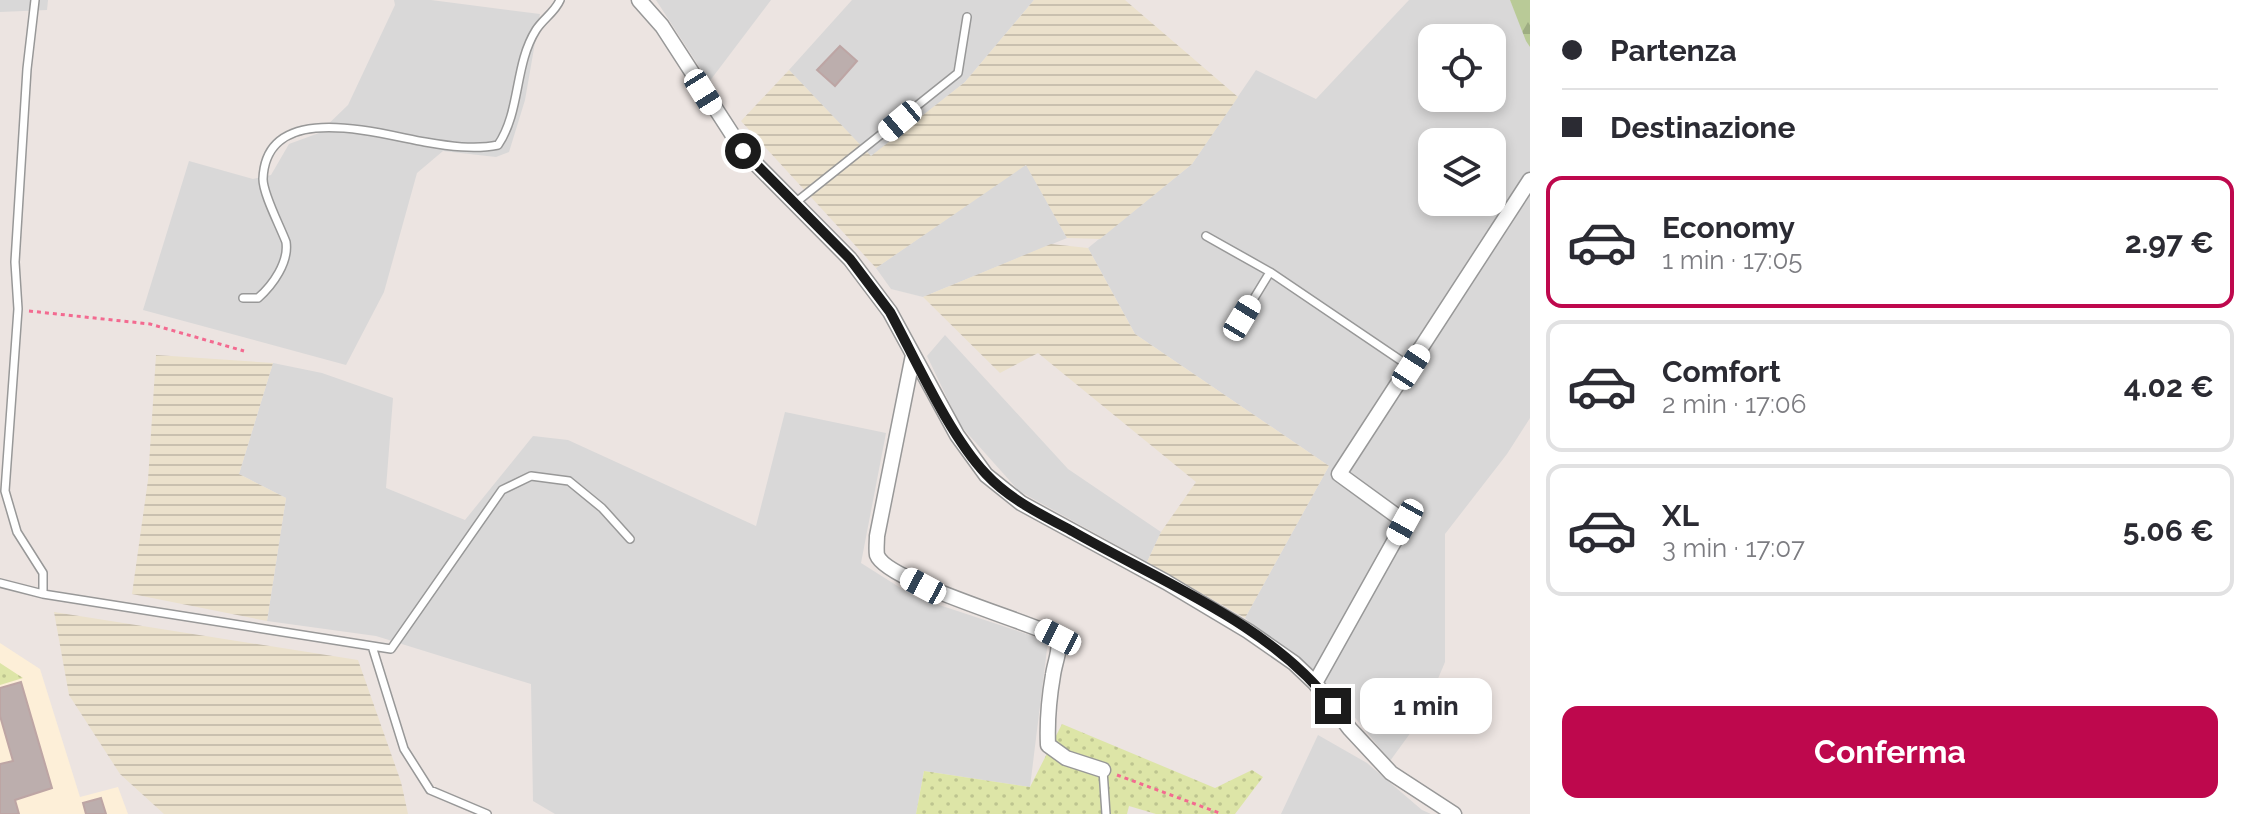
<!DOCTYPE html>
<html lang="it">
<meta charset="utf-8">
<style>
:root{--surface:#fff;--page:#f2f2f3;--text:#2b2b33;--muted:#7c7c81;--line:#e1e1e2;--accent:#be084d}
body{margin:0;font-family:Raleway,sans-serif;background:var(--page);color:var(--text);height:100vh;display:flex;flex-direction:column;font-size:30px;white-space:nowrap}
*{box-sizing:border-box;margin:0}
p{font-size:26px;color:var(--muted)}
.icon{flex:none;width:44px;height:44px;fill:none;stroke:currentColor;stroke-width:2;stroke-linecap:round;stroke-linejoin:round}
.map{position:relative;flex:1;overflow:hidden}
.side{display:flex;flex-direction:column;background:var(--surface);width:720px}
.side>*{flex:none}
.banner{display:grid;align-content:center;height:176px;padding:0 32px;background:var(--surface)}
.controls{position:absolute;left:1418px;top:24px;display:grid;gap:16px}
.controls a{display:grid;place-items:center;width:88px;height:88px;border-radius:16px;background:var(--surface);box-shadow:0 4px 12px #0003;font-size:40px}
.end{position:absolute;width:36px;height:36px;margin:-18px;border:10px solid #1b1b1b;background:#fff;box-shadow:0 0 0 4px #fff}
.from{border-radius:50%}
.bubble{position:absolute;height:56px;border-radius:16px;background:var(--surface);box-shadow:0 4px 12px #0003;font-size:26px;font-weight:700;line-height:56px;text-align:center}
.car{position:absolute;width:24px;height:48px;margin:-24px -12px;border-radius:10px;box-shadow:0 0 6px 2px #0007;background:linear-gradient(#fff 24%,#345 0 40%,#fff 0 76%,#345 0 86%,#fff 0)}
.banner b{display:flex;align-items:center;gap:28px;height:76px;font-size:30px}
.banner b+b{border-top:2px solid var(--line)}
.banner i{width:20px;height:20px;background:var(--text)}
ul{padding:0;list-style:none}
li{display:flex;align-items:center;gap:24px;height:132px;margin:0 16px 12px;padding:0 16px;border:4px solid var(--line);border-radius:16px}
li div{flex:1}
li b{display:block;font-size:30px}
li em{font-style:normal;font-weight:700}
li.current{border-color:var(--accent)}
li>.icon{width:72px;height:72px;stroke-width:1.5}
.button{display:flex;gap:16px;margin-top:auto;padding:16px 32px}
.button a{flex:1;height:92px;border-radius:16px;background:var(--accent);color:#fff;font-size:32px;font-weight:700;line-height:92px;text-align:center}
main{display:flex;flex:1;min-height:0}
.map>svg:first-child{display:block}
.residential{fill:#d9d8d8;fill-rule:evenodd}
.education{fill:#fdefd8}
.farmland{fill:url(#farmland-rules)}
.grass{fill:url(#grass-dots)}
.forest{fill:url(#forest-firs)}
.building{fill:#bcaead;stroke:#bda5a4;stroke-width:2}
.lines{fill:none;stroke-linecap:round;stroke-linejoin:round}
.lane-casing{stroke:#989898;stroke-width:10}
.street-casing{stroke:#989898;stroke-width:17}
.path{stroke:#f36a90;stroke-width:3;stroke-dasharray:4 4;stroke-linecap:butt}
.lane{stroke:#fff;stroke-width:7}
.street{stroke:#fff;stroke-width:14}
.route{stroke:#1b1b1b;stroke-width:10}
</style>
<main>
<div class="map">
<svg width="1530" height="814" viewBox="0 0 1530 814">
<defs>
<pattern id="farmland-rules" width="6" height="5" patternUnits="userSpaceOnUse" patternTransform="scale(2)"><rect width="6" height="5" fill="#ebe1cc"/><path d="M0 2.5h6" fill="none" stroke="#c9c0af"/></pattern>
<pattern id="grass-dots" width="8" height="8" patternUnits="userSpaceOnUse" patternTransform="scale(2)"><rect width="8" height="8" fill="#dde5a7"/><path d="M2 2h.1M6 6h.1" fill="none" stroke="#bdc48f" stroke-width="1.8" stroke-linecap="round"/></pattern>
<pattern id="forest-firs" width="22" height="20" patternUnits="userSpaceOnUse" patternTransform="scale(2)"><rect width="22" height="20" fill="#b9ca97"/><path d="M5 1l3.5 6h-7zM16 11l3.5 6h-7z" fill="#9ead82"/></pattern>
</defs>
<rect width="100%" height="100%" fill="#ece4e1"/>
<path class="residential" d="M0,0H48L47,10L0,12Z
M394,0H431L540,14L525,100L509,152L496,157L443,151L417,173L384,292L346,365L143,310L189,161L253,179L271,175L289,144L319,133L348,105L395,5Z
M656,0H771L709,82Z
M852,0H1034L965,82L871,157L789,70Z
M1409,0H1510L1530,47V418L1507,454L1445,534V662L1422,717L1390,761L1332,689L1245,618L1329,466L1135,334L1088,248L1192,164L1256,70L1316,99ZM1432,38H1492V98H1432ZM1432,142H1492V202H1432Z
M1026,164L1067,238L923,297L891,289L876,268Z
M945,335L1068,469L1161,532L1147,562L1019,491L960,425L927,356Z
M273,363L322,373L393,398L386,488L465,520L533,436L568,440L756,526L785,412L886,433L861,563L915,597L1048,641L1030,787L924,771L916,814H555L533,801L531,684L376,636L267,621L286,498L239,474Z
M1318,735L1367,763L1422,810L1431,814H1281Z"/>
<path class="education" d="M0,643L40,669L80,797L118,787L128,814H0Z"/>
<path class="farmland" d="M1034,0H1125L1238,97L1192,164L1100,239L1067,238L1026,165L876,268L741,121L789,70L871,156L965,82Z
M1051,244L1088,248L1135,334L1329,466L1245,618L1147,562L1161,532L1196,482L1038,353L1000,373L923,297Z
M156,355L273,363L239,474L286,498L267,621L132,594L148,480Z
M54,612L358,660L401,782L408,814H164L120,774L69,695Z"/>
<path class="grass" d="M0,663L23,678L0,685Z
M1062,724L1215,788L1252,770L1263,777L1235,814H1156L1129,806L1127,814H916L924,771L1030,787Z"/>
<path class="forest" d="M1510,0H1530V47L1526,41Z"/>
<path class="building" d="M840,46L857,61L835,86L817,70Z
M21,682L52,788L15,800L19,814H0V764L13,761L0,716V688Z
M101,798L106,814H86L83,803Z"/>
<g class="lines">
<g class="lane-casing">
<path id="lane" d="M35,0L27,69L15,262L18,309L5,491L17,532L43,573V594
M795,203L958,73L967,17
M1206,236L1270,272L1409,366
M243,298H258C273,285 289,262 286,242C280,226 263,194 263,179C266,99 379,134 425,142C448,146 475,150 498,145C521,111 514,65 536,30C543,19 555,12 560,0
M1242,318L1270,272
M0,583L43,594L372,646L404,749L430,790L487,814
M372,646L391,649L502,490L531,476L569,481L602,508L630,539
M1103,770L1106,814"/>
</g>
<g class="street-casing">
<path id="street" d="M639,0L662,26L743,151L850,259L890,312L957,435L986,475L1021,503L1166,582L1248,631L1294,663L1315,683L1350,729L1391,773L1454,814
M913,355L877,536C877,541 876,550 877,555C886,581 1027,621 1058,637C1061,650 1055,661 1053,675C1049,698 1047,722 1048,745L1066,758L1103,770
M1315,683L1405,522L1339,474L1530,180"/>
</g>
<path class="path" d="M29,311L150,324L244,351
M1117,775L1222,814"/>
<use href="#lane" class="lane"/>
<use href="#street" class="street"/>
</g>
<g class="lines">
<path class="route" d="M743,151L850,259L890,312C916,360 949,435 986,474C1009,499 1042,515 1072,531C1159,581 1271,624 1333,706"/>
</g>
</svg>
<div class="controls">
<a><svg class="icon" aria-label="locate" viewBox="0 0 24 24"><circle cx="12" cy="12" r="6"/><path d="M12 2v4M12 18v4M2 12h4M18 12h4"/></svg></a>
<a><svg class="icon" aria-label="layers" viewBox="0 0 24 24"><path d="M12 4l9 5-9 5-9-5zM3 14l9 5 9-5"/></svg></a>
</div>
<i class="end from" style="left:743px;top:151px"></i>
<i class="end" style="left:1333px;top:706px"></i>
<div class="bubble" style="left:1360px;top:678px;width:132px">1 min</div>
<i class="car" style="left:703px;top:92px;rotate:148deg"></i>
<i class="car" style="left:900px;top:121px;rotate:230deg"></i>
<i class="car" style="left:1242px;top:318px;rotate:31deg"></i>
<i class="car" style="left:1411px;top:367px;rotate:33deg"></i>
<i class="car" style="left:1405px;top:522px;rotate:209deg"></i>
<i class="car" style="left:923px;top:586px;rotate:298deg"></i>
<i class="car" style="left:1058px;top:637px;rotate:297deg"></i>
</div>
<section class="side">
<div class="banner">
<b><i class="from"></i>Partenza</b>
<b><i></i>Destinazione</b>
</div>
<ul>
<li class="current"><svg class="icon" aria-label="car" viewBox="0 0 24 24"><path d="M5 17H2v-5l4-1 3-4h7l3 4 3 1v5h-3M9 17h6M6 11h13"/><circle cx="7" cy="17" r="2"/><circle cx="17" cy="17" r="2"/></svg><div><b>Economy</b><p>1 min · 17:05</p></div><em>2.97 €</em></li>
<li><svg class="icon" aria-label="car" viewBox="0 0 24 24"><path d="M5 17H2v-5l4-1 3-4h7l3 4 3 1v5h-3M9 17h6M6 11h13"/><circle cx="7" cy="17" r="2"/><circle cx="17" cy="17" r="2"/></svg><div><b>Comfort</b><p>2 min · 17:06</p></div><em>4.02 €</em></li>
<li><svg class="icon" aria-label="car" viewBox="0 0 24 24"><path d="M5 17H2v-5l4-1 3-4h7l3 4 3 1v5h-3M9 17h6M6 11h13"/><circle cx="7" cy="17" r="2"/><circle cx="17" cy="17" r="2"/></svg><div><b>XL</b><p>3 min · 17:07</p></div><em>5.06 €</em></li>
</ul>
<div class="button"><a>Conferma</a></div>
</section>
</main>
